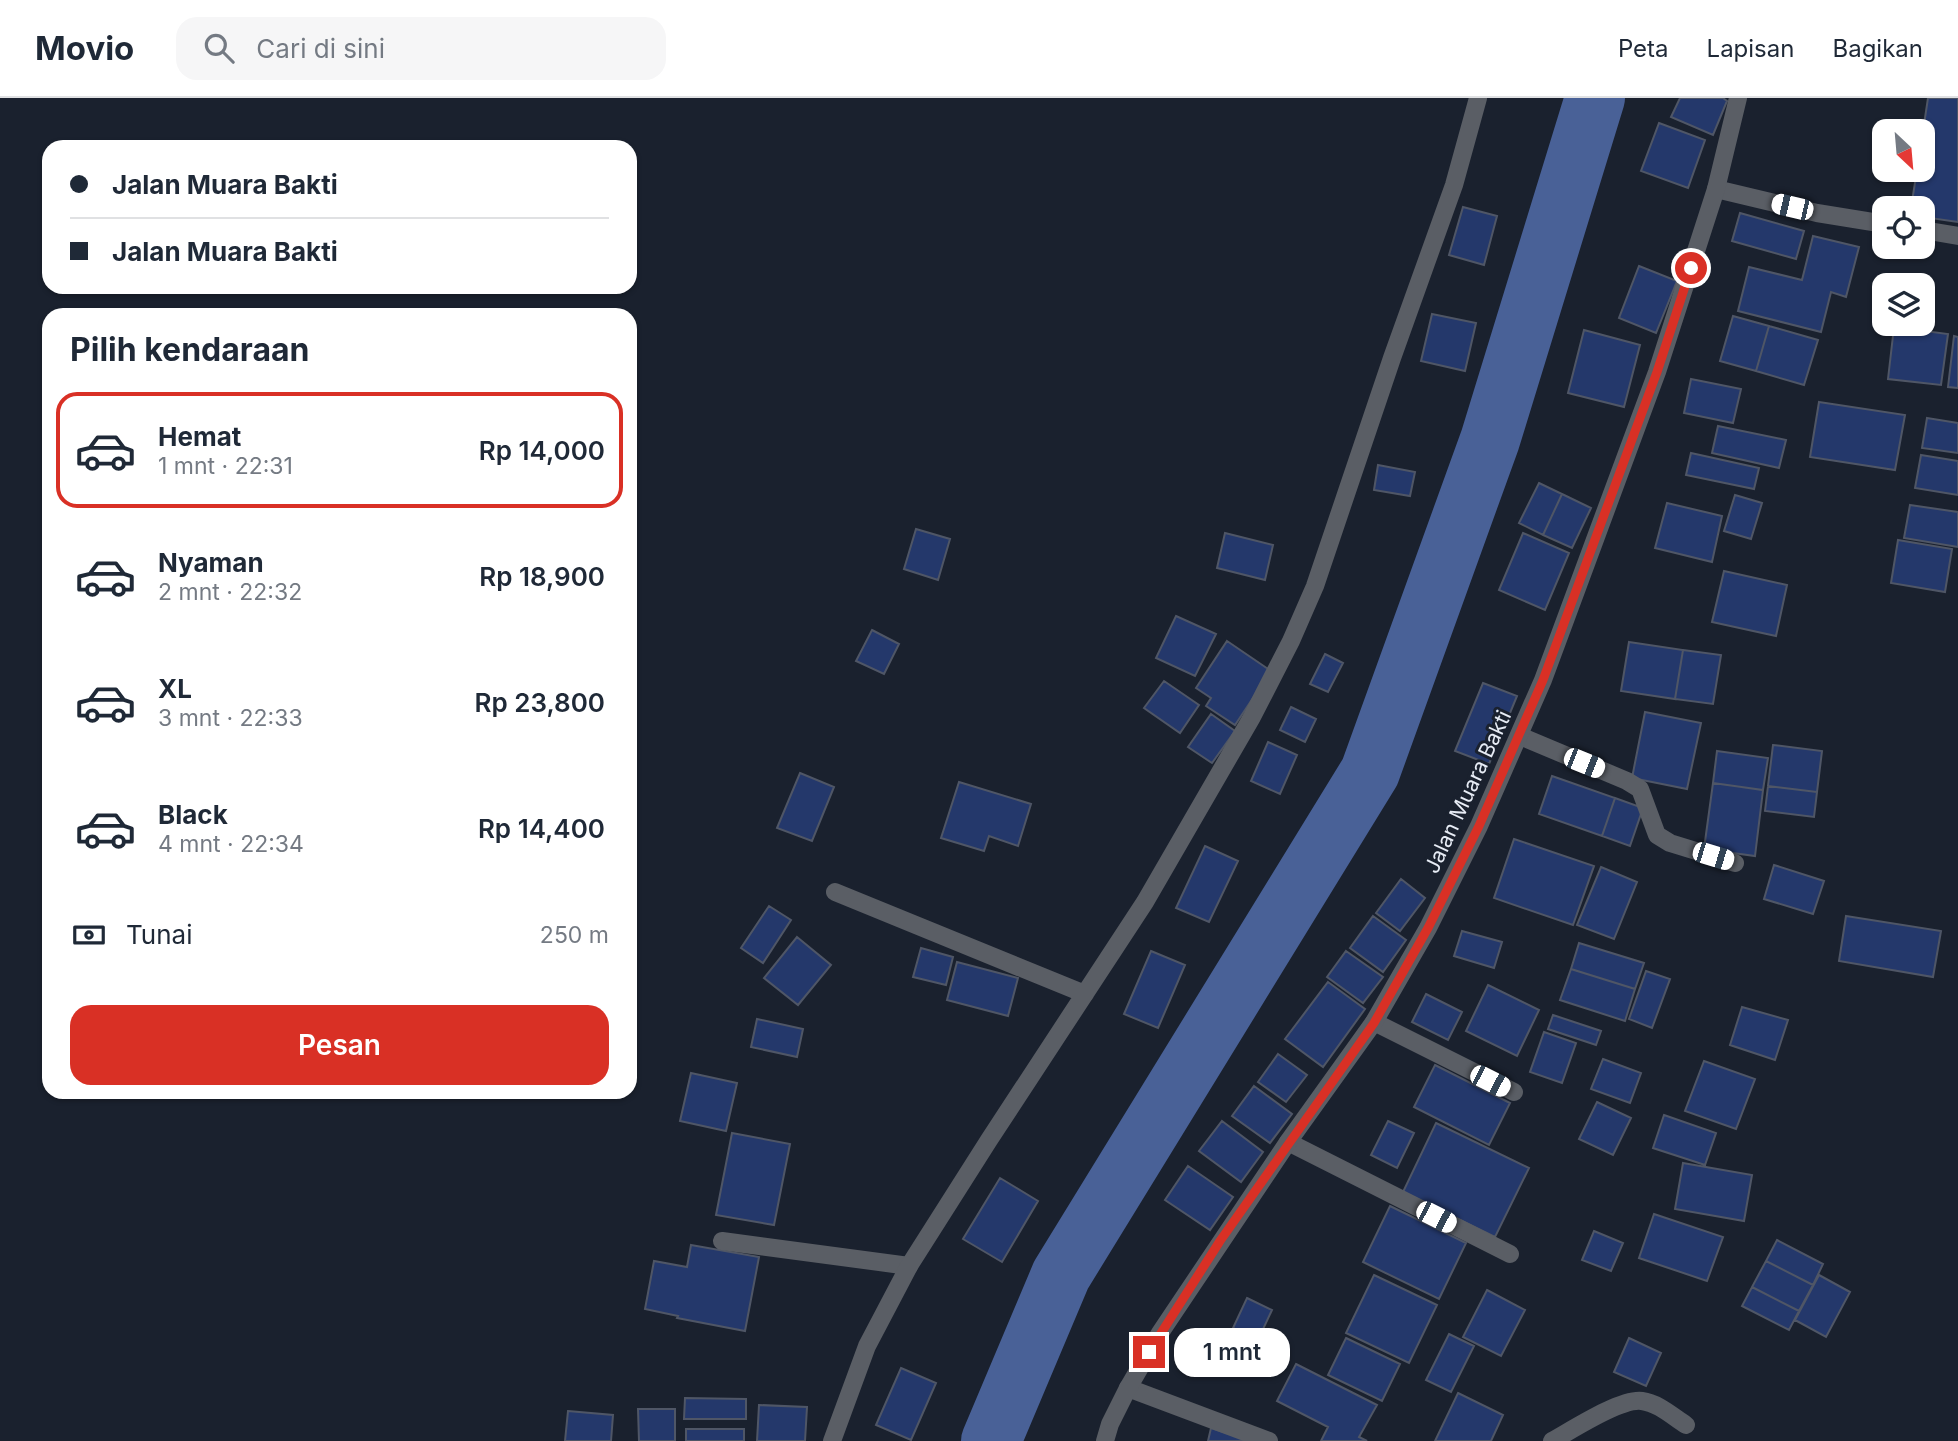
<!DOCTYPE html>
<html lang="id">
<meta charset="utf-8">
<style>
:root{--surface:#fff;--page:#f6f6f7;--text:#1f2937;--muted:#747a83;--line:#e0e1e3;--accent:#d93025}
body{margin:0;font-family:Inter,sans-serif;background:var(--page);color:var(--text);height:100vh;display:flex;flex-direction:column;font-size:26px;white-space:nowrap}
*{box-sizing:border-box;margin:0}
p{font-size:23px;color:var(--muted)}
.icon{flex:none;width:38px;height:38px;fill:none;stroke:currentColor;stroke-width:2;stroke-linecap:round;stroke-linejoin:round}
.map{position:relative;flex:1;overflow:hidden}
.details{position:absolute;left:42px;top:210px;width:595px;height:791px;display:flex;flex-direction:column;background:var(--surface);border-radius:21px;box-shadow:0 2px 5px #0004}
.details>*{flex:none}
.guide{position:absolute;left:42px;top:42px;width:595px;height:154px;border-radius:21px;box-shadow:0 2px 5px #0004;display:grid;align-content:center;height:154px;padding:0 28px;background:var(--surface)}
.needle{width:46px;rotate:154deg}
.controls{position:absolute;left:1872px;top:21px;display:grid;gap:14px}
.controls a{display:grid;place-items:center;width:63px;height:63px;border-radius:14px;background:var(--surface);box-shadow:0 2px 5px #0004;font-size:35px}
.end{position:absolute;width:32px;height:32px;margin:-16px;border:9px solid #d93025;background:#fff;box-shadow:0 0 0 4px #fff}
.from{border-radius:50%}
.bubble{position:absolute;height:49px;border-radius:21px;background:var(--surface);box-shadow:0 2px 5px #0004;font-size:23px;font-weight:600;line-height:49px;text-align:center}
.car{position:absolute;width:21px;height:42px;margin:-21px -10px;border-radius:9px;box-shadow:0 0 5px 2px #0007;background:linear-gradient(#fff 24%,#345 0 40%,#fff 0 76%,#345 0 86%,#fff 0)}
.guide b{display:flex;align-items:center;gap:24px;height:66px;font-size:26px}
.guide b+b{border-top:2px solid var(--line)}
.guide i{width:18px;height:18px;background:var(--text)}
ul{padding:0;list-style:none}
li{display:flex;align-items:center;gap:21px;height:116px;margin:0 14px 10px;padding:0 14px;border:4px solid transparent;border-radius:21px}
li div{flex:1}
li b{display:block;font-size:26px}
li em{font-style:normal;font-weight:600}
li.selected{border-color:var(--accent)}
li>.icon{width:63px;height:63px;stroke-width:1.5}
h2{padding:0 28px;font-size:32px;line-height:84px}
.pay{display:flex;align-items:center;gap:18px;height:77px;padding:0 28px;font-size:26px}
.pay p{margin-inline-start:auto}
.primary-button{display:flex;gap:14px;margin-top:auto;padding:14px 28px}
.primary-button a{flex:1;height:80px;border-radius:21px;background:var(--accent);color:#fff;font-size:28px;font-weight:600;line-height:80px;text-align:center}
header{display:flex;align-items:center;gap:42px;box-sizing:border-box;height:98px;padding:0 35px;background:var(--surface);border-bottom:2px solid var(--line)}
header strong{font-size:33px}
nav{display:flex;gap:38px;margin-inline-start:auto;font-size:24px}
.search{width:490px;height:63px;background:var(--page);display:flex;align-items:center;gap:18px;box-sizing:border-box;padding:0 24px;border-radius:21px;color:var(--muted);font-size:26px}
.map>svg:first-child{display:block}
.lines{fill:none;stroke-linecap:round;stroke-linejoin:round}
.river{stroke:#496197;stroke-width:60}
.building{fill:#24386b;stroke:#4f5666;stroke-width:2}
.service{stroke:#5a5e65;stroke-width:18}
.minor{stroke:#5a5e65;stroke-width:18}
.tertiary{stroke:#5a5e65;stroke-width:18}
.route{stroke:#d93025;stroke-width:9}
.labels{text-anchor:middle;stroke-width:6;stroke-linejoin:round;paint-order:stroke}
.street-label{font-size:21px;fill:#e7ecf5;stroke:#1a212e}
</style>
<header>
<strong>Movio</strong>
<div class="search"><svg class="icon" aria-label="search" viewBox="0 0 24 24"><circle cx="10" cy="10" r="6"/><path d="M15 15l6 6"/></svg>Cari di sini</div>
<nav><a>Peta</a><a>Lapisan</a><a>Bagikan</a></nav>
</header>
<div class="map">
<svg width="1958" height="1343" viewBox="0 0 1958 1343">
<rect width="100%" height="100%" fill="#1a212e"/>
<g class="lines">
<path class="river" d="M991,1343L1061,1177L1370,674L1490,342L1595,0"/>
</g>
<path class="building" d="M1680,0H1723L1727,3L1713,37L1671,19Z
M1928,0H1958V124L1923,119V110H1911L1917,72H1923V33Z
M1659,25L1705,42L1688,90L1641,73Z
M1463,109L1497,118L1484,167L1449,157Z
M1740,115L1804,133L1796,161L1732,143Z
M1813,138L1859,149L1846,199L1831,194L1821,234L1738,213L1749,169L1802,182Z
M1639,168L1677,183L1656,235L1619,220Z
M1432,216L1476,225L1465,273L1421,263Z
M1733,218L1769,228L1756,273L1720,263Z
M1769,228L1818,242L1804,287L1756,273Z
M1894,229L1948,236L1941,287L1888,281Z
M1584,232L1640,247L1624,309L1568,295Z
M1954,238L1958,239V290L1948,289Z
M1691,281L1741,291L1733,325L1684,315Z
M1819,304L1905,317L1895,372L1810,359Z
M1927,320L1958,325V355L1922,350Z
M1718,328L1786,342L1779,370L1712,355Z
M1691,355L1759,370L1754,391L1686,377Z
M1921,357L1958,363V397L1915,390Z
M1378,367L1415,374L1410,398L1374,392Z
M1539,385L1562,396L1543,437L1519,425Z
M1562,396L1591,410L1572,450L1543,437Z
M1735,397L1762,405L1751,441L1724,433Z
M1667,405L1722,418L1712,464L1655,450Z
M1910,407L1958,414V449L1904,440Z
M916,431L950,441L938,482L904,471Z
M1225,435L1273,447L1265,482L1217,470Z
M1523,435L1569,455L1545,512L1499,492Z
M1898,442L1952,451L1945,494L1891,485Z
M1724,473L1787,487L1776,538L1712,524Z
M1176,518L1216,536L1195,578L1156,560Z
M872,532L899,546L884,576L856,563Z
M1227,543L1271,573L1235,627L1206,608L1211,600L1196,590Z
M1629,544L1683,552L1675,601L1621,593Z
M1683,552L1721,557L1713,606L1675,601Z
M1325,556L1343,565L1328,594L1310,586Z
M1164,583L1199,607L1180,635L1144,610Z
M1483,585L1517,598L1489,666L1455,653Z
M1291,609L1316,621L1305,644L1280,632Z
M1645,614L1701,625L1687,691L1632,680Z
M1211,616L1235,633L1212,665L1188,649Z
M1268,644L1297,657L1280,696L1251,683Z
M1773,647L1822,653L1817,694L1768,688Z
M1717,653L1768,660L1763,692L1713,685Z
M800,675L834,689L812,743L777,730Z
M1552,678L1615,700L1602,738L1539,716Z
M959,684L1031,706L1018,748L989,738L984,753L941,740Z
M1713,685L1763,692L1755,758L1704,751Z
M1768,688L1817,694L1814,719L1765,713Z
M1615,700L1643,710L1630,748L1602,738Z
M1514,741L1594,768L1573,827L1494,800Z
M1205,748L1238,763L1209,824L1176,810Z
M1774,767L1824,783L1813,816L1764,801Z
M1601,769L1637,784L1614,841L1577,827Z
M1401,781L1425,800L1400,833L1376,815Z
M769,808L791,822L763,865L741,850Z
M1373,818L1406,842L1383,874L1350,850Z
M1846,818L1941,833L1933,879L1839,863Z
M1462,833L1502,844L1494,870L1454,858Z
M797,839L831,867L798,907L764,880Z
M1579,845L1644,865L1635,891L1571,871Z
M921,850L953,859L946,887L913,879Z
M1151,853L1185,867L1158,930L1124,916Z
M1346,853L1383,879L1363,905L1327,879Z
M957,864L1018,880L1008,918L947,902Z
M1571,871L1635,891L1625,923L1560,902Z
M1646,873L1670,881L1652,930L1629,921Z
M1328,884L1365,911L1323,969L1285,941Z
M1488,887L1539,912L1517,958L1466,933Z
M1426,896L1462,914L1448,942L1412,924Z
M1742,909L1788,922L1775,962L1730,947Z
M1553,917L1601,933L1596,947L1548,931Z
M757,921L803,931L797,959L751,949Z
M1544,934L1576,945L1562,985L1530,974Z
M1278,956L1307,977L1286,1004L1258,984Z
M1603,961L1641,975L1630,1005L1591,991Z
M1704,963L1755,981L1736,1031L1685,1013Z
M1435,967L1510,1005L1489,1047L1414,1009Z
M691,975L737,985L726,1033L680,1023Z
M1254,988L1292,1016L1270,1045L1232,1018Z
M1597,1004L1631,1020L1613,1057L1579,1041Z
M1664,1017L1716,1035L1705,1067L1653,1050Z
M1222,1023L1263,1054L1241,1084L1199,1053Z
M1388,1023L1414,1035L1397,1070L1371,1057Z
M1436,1025L1529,1070L1495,1139L1403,1094Z
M732,1035L790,1046L774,1127L716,1117Z
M1683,1065L1752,1077L1744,1123L1675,1111Z
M1188,1068L1233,1099L1210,1132L1165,1102Z
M1000,1080L1038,1103L1002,1164L963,1141Z
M1390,1108L1466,1145L1439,1201L1363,1164Z
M1654,1116L1723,1139L1707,1183L1639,1160Z
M1594,1133L1623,1145L1611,1173L1582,1162Z
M1777,1142L1823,1166L1813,1187L1766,1163Z
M691,1147L759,1159L745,1233L677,1220L678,1218L645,1211L654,1163L687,1169Z
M1766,1163L1813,1187L1799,1213L1752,1189Z
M1374,1177L1437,1207L1409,1265L1346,1235Z
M1819,1177L1850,1194L1826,1239L1795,1222Z
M1752,1189L1799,1213L1789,1232L1742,1208Z
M1487,1192L1525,1212L1501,1258L1463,1239Z
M1247,1200L1272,1212L1258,1242L1233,1230Z
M1449,1236L1474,1248L1451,1294L1426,1282Z
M1346,1240L1400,1266L1382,1303L1328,1277Z
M1629,1240L1661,1255L1646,1288L1614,1274Z
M1296,1266L1377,1307L1359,1339L1367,1343H1321L1328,1329L1277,1303Z
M901,1270L936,1285L911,1342L876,1327Z
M1458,1295L1503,1317L1491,1343H1435Z
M685,1300L746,1301V1321H684Z
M759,1307L807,1309L805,1343H757Z
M638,1311H675V1343H639Z
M568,1313L613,1317L611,1343H565Z
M1211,1330L1251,1343H1208Z
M686,1331H744V1343H686Z"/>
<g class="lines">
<path class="service" d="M722,1143L909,1168"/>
<path class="minor" d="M1716,91L1817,115L1885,126
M1923,132L1958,138
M1520,638L1627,683L1640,691L1657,737L1670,745L1735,765
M835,794L1085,896
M1374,924L1514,994
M1288,1044L1510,1156
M1128,1290L1269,1343
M832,1343L867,1248L909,1168L989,1042L1145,804L1252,619L1291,543L1315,488L1392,260L1454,87L1478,0
M1552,1343C1572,1332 1621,1300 1642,1303C1658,1305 1672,1318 1686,1327"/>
<path class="tertiary" d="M1105,1343L1110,1326L1128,1290L1160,1235L1288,1044L1374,924L1428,830L1479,728L1543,582L1657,274L1716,91L1738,0"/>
</g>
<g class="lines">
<path class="route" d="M1149,1254L1220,1143L1374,925L1428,830L1479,728L1543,582L1657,274L1691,170"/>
</g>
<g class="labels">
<g class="street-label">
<text transform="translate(1468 694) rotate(-65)" y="7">Jalan Muara Bakti</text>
</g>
</g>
</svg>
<div class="controls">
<a><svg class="needle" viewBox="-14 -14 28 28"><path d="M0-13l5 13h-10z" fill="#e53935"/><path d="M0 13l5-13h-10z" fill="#747a83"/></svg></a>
<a><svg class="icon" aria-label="locate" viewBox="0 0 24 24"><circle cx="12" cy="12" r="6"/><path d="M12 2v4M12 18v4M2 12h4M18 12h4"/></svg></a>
<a><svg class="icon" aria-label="layers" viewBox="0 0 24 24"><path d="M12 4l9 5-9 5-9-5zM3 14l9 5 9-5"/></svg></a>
</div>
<i class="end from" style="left:1691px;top:170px"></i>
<i class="end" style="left:1149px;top:1254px"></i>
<div class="bubble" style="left:1174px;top:1230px;width:116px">1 mnt</div>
<i class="car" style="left:1792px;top:109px;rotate:283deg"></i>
<i class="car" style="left:1584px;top:665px;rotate:112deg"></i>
<i class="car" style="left:1713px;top:758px;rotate:107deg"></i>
<i class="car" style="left:1490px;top:983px;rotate:117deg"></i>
<i class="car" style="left:1436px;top:1119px;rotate:117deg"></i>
<div class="guide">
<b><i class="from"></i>Jalan Muara Bakti</b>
<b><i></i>Jalan Muara Bakti</b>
</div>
<section class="details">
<h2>Pilih kendaraan</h2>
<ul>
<li class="selected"><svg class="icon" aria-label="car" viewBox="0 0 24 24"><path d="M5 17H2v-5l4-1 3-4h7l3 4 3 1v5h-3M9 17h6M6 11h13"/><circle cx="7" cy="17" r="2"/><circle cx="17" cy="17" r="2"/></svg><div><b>Hemat</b><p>1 mnt · 22:31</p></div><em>Rp 14,000</em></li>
<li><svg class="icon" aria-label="car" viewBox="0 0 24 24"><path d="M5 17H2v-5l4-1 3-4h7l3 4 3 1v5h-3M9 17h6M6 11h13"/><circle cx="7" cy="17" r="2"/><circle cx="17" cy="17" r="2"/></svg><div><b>Nyaman</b><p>2 mnt · 22:32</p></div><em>Rp 18,900</em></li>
<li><svg class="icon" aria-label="car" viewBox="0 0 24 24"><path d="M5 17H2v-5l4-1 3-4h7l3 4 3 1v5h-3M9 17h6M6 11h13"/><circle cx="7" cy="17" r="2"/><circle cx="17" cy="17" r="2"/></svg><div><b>XL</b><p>3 mnt · 22:33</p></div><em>Rp 23,800</em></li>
<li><svg class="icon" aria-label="car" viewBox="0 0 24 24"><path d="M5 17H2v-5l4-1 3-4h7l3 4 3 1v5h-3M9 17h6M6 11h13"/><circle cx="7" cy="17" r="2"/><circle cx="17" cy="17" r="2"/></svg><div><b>Black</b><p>4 mnt · 22:34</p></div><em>Rp 14,400</em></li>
</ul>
<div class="pay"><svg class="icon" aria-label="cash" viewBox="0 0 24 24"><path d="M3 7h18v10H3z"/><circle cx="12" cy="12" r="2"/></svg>Tunai<p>250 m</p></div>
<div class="primary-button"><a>Pesan</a></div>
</section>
</div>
